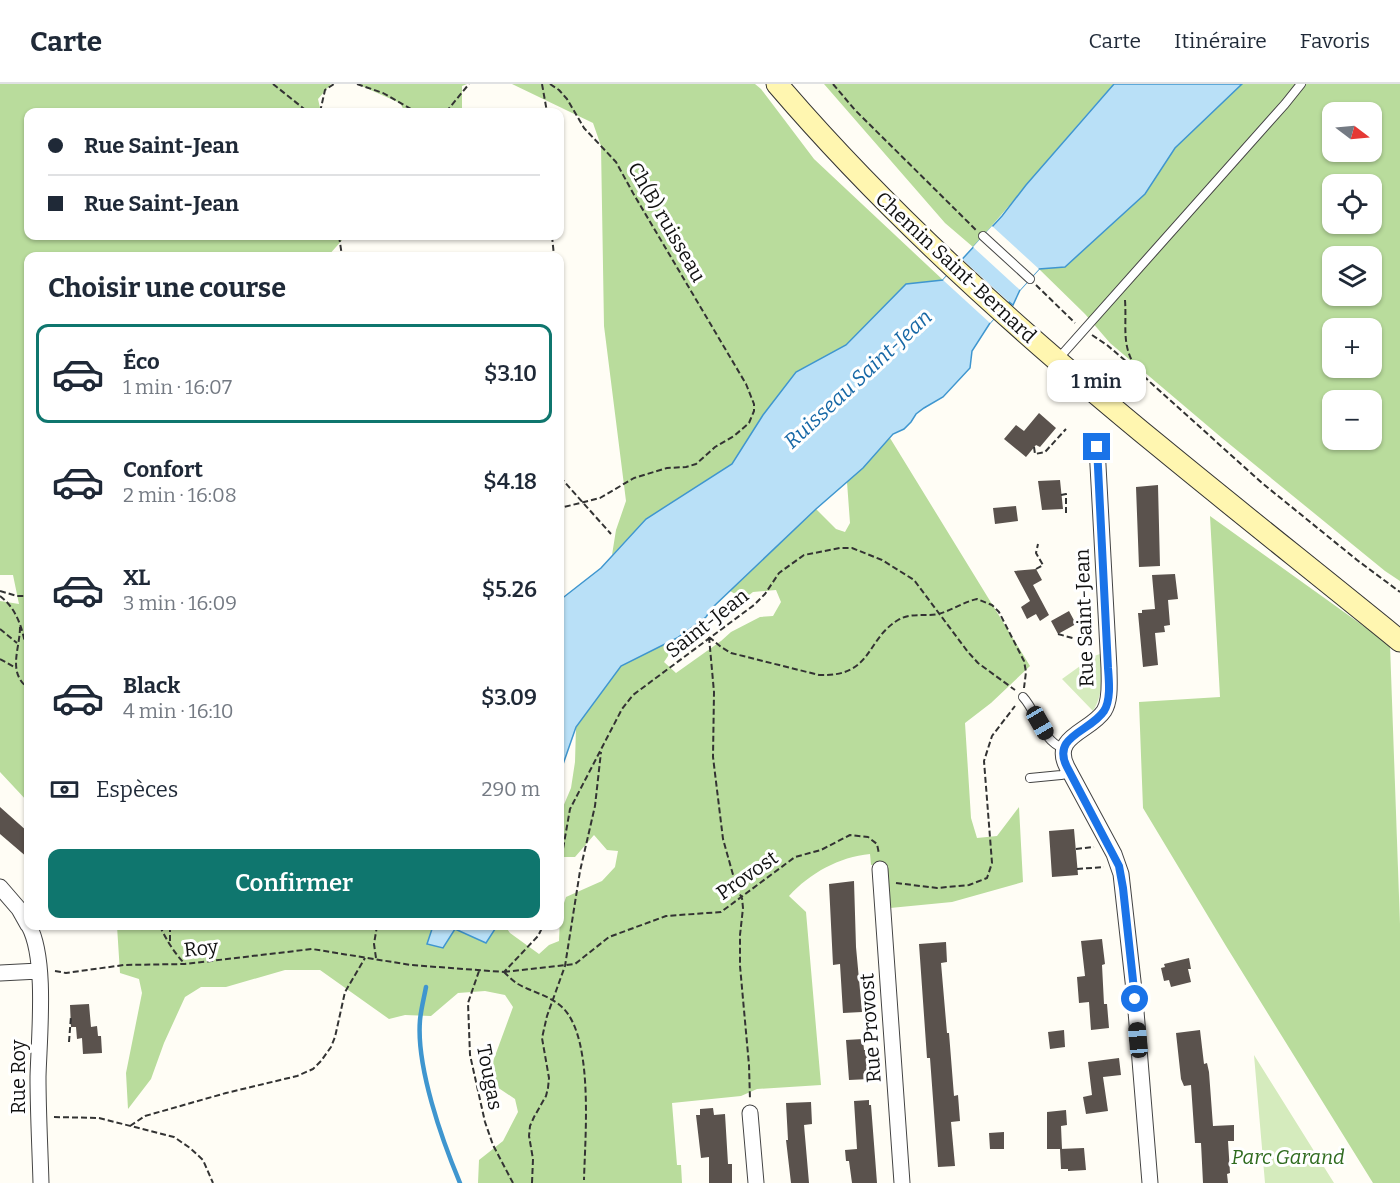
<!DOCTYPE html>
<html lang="fr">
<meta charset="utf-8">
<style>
:root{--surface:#fff;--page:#f2f2f3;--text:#1f2937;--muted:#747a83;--line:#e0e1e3;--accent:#0f766e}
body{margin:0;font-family:Bitter,serif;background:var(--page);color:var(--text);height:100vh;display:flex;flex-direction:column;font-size:22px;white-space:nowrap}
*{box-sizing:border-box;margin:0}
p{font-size:20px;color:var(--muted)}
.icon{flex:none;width:33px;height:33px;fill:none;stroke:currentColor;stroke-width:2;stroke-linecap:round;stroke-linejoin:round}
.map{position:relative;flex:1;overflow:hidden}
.panel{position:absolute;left:24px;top:168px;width:540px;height:678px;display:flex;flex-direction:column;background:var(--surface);border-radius:12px;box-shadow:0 2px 4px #0004}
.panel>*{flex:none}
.top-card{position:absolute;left:24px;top:24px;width:540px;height:132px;border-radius:12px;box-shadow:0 2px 4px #0004;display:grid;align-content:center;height:132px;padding:0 24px;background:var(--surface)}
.needle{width:39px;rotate:106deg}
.tools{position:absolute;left:1322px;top:18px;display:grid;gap:12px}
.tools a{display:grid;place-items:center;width:60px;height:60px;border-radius:12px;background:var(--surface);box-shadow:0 2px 4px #0004;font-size:30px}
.end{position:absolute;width:27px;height:27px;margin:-14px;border:8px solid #1a73e8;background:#fff;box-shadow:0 0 0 3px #fff}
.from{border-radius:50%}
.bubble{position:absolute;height:42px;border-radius:12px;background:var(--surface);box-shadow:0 2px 4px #0004;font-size:20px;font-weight:600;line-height:42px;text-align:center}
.car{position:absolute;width:18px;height:36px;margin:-18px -9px;border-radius:8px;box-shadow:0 0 4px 2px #0007;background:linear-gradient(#222 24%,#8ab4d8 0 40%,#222 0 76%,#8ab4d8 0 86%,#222 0)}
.top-card b{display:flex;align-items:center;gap:21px;height:57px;font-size:22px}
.top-card b+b{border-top:2px solid var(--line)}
.top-card i{width:15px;height:15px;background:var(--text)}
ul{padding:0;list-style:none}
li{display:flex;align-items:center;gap:18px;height:99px;margin:0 12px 9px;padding:0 12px;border:3px solid transparent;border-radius:12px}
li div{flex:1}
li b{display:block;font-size:22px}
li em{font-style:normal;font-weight:600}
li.active{border-color:var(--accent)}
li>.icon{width:54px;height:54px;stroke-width:1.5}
h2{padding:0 24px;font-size:27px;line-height:72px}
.pay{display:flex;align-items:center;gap:15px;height:66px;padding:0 24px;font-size:22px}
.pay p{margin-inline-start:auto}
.cta{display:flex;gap:12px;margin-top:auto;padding:12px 24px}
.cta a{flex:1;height:69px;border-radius:12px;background:var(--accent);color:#fff;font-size:24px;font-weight:600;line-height:69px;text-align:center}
header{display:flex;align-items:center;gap:36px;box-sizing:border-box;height:84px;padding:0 30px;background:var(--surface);border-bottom:2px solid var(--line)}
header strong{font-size:28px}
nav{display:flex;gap:33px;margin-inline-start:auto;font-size:21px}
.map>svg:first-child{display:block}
.green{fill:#d5ebbd}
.forest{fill:#b9dc9c;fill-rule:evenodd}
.water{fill:#b9e0f7;stroke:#3f96cf;stroke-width:1.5}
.pier{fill:#fffdf5}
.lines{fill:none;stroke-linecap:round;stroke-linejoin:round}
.stream{stroke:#3f96cf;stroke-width:4.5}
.building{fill:#5a524d}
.lane-casing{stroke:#444;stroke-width:10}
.street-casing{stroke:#444;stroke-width:17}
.secondary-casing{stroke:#333;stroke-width:23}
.path{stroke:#333;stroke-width:2;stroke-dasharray:6 3;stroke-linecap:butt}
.lane{stroke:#fff;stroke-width:8}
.street{stroke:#fff;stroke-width:15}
.secondary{stroke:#fff6b0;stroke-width:21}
.route{stroke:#1a73e8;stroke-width:8}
.labels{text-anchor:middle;stroke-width:6;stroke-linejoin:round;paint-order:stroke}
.street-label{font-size:20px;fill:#111;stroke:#fff}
.park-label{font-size:20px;font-style:italic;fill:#2f6b1f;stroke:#fff}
.water-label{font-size:21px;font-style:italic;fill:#1768a6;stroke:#fff}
</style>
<header>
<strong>Carte</strong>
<nav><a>Carte</a><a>Itinéraire</a><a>Favoris</a></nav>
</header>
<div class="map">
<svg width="1400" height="1099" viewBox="0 0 1400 1099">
<rect width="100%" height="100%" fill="#fffdf5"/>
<path class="green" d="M1100,570C1102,590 1104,610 1093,627L1062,595L1094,572Z
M1254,971L1334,1099H1265Z"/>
<path class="forest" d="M0,0H331L318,15L321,28H28V152H343L344,154L328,172H28V718L0,688V517L19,520L13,491H0Z
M357,0H467L462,2V28H405L400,19Z
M512,0H755L761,5L814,75L943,196L906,200L846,261L763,331L732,380L646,435L612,471L616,446L626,417L604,242L601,62L593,39Z
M824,0H1114C1065,53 1021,110 973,163L945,139Z
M1242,0H1400V497L1385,487L1222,354L1110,259L1085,230L1039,185L1065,183L1145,110L1175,64ZM1332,28H1371V68H1332ZM1332,100H1371V140H1332ZM1332,172H1371V212H1332ZM1332,244H1371V284H1332ZM1332,316H1371V356H1332Z
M890,354L1030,582L991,619L965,639L971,734L977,754L997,752L1019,723L1023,798L952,818L890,824L887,780L871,781L870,770C839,773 810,789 789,812L806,828L821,1001L757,1005L741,1012L672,1019L677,1081H681L682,1099H478L479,1076L503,1057L518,1028L515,1015L497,1003L488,991L513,923L505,911L485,907L458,909L431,932L405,931L389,935L320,886H285L226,903H201L185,913L164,959L151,995L128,1025L126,989L142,909L139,895L120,889L117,842H433L427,860L455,845L486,859L497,842H505L510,849L539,870L549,861L559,857L560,831L566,813L602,797L615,783L618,767L607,766L594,751L575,773H560V730L571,704L575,678L576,643L621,582L677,554L676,560L664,578L676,589L721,557L731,548L760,533L773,532L781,518L776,506L753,508L744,515L730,507L816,425L836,445L845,448L850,439L847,398Z
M1210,432L1390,561L1400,840V1099H1373L1226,862L1143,724L1139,618L1220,613Z"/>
<path class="water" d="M1114,0H1242L1175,64L1145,110L1065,183L1039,185L1020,206L1013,221L1009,218L990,239L972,267L970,284L943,313L924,324L916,330L911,338L904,345L893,350L863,384L816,425L712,524L706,533L677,554L621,582L576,643L560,689V516L601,484L646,435L732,380L763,331L796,288L846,261L906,200L943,196L1002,132L1026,101Z
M433,842H497L486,859L455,845L443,864L427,860Z"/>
<path class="pier" d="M992,142L1039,185L1020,206L973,163Z
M962,175L1009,218L990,239L943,196Z"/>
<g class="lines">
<path class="stream" d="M426,903C424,914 421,925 420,936C416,983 442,1056 460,1099"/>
</g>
<path class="building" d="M1039,329L1056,344L1040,363L1036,361L1026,373L1004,355L1016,341L1024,347Z
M1060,396L1063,425L1042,426L1038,397Z
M1158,401L1160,482L1139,483L1136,403Z
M1016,422L1018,437L995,440L993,424Z
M1036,485L1042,496L1033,501L1049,531L1040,537L1036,530L1027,535L1021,523L1030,517L1014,487Z
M1175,490L1178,515L1168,516L1170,541L1164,542L1165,548L1155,549L1158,581L1143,583L1138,529H1142V526L1155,525L1152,491Z
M1069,527L1076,540L1058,550L1051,537Z
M0,723L28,748V774L0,750Z
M1074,745L1078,791L1052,793L1049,747Z
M854,797L856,863L862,928L843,929L840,880L833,881L829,800Z
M1102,855L1105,880L1102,881L1104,920H1107L1109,944L1091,946L1089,918L1079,919L1077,893L1085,892L1081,857Z
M946,858L947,878L941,879L947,949H949L954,1012L958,1011L960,1037L951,1038L955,1082L938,1083L930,974H927L919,860Z
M1189,874L1191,885H1188L1191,898L1171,903L1169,896L1164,897L1161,884L1165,883L1164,880Z
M89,920L91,943L97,942L98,952H101L102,969L83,970L82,954L77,955L76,943H71L70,921Z
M1064,946L1065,963L1050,965L1048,948Z
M1200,946L1204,980L1207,979L1209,988L1213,1042L1234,1041V1057H1228L1230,1089L1227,1090L1228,1099H1203L1201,1059H1195L1191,1001L1184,1002L1181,995L1176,949Z
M863,955L864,966H869L870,995L849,996L846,956Z
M1119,974L1121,991L1103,993L1108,1027L1086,1030L1083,1013L1092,1011L1088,978Z
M869,1016V1021H871L877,1099H852L849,1077H846L845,1066L857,1065L854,1017Z
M811,1018L812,1040L804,1041L809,1099H791L786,1056H788L786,1019Z
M713,1024L714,1031L725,1030L728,1080H732V1099H709V1073L701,1074L696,1031H700V1025Z
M1066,1026L1067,1041L1061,1042L1062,1065H1047V1028Z
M1004,1048V1065H990L989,1049Z
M1084,1064L1086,1086L1068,1087V1085H1061L1060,1065Z"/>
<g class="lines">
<g class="lane-casing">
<path id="lane" d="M983,152L1030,195
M1058,275L1285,20L1301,0
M1023,613C1037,628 1042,657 1063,664
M1030,694L1061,691L1070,689"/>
</g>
<g class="street-casing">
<path id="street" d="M1097,363L1109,584C1109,597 1111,616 1104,627C1090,648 1051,652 1067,683L1114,770L1121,790L1135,915L1150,1099
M880,785L902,1099
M0,803L19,825L28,841
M29,842C47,875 39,953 38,993C38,1028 40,1064 41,1099
M0,889L39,887
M750,1029L756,1099"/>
</g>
<g class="secondary-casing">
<path id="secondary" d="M777,0C959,213 1184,381 1400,557"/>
</g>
<path class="path" d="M273,0L308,28
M357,0L383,9L416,28
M542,0L547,28
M550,0L559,6L567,15L584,44L616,78L633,109L746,300L754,320V327L749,339L734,352L715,363L696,380L686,383L667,384L634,394L600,414L560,424
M833,0L855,26L976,146
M320,28L325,6L334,0
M446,28L469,0
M339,152L342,172
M552,152L554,172
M1036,201L1075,239
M1125,216C1127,245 1120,264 1140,289L1262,399L1357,476L1400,508
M560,251V275
M1092,251L1107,261L1134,284
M1034,363L1035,370L1045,368L1066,345
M560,393L611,450
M1061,411L1066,410V429
M1036,485L1043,481L1036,469L1038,460
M0,507L17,512H28
M0,512C20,527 24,552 28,575
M20,543C20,565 7,588 28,604
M0,545L17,559
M1058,550L1083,557
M709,553L721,563L731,569L819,591C873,593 865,556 898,536C911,528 924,533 938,530C951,527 963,518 977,515L992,521L999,528L1024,577L1026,588L1024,604
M709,553L714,608L713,673L723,755L737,805L742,814L743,824L740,851V882L749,981L750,1016
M0,575L16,584
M1076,765L1094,763
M560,782L570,725L622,625L633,611L754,521L765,510L779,489L804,471L840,464H852L882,476L914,496L968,568L978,579L1015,606
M1077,785L1104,783
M896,799L937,804L969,801L987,794L992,779L984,677L992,652L1015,622
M160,842C165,854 175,870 185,880
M170,857V842
M376,874L374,860L377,842
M55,887L66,889L124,881L185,880L312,865L411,881L504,888L538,852L543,842
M479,887L468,919L470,971L485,1038L493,1061L513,1099
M504,888L575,880L609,853L666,832L721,828L795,773L821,766L850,751L868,753L877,760L879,770
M504,888C508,892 513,897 518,900C532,908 551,912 563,924C594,955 585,1053 584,1096
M69,958L71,932
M54,1033L99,1034L174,1053L190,1064L203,1076L213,1099
M130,1042L145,1032L226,1009L297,992L313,985L321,977L331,963L335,953L345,908L365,874
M532,1099L533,1075L529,1052L530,1042L534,1033L546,1012L548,1004L549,994L542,954L547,932L565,882L580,787L595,722L601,668"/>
<use href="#lane" class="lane"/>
<use href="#street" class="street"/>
<use href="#secondary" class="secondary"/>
</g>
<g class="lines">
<path class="route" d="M1097,363L1108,584C1109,597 1111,616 1104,627C1090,648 1051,652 1067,683L1119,782L1123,804L1135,915"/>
</g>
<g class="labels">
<g class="street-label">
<text transform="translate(667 138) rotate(60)" y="7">Ch(B) ruisseau</text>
<text transform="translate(956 183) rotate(43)" y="7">Chemin Saint-Bernard</text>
<text transform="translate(1084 534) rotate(-92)" y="7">Rue Saint-Jean</text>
<text transform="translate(707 539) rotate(-38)" y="7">Saint-Jean</text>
<text transform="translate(747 791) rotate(-35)" y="7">Provost</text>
<text transform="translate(201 864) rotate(-6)" y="7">Roy</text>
<text transform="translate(870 944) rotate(-94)" y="7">Rue Provost</text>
<text transform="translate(18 993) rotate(-90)" y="7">Rue Roy</text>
<text transform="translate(490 993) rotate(79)" y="7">Tougas</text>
</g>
<g class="park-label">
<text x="1288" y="1080">Parc Garand</text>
</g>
<g class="water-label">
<text transform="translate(858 295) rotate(-43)" y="7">Ruisseau Saint-Jean</text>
</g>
</g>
</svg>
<div class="tools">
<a><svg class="needle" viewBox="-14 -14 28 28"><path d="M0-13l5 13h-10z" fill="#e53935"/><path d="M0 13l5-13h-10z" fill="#747a83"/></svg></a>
<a><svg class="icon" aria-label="locate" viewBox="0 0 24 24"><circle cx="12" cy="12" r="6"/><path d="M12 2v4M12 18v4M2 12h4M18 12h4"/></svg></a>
<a><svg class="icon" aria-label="layers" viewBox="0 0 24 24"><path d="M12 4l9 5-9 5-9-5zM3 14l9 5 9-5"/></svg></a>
<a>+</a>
<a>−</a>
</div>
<i class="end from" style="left:1135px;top:915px"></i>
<i class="end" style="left:1097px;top:363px"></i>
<div class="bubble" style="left:1047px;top:276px;width:99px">1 min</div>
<i class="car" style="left:1040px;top:639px;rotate:150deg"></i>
<i class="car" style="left:1138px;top:956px;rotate:355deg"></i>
<div class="top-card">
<b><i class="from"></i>Rue Saint-Jean</b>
<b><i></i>Rue Saint-Jean</b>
</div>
<section class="panel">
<h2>Choisir une course</h2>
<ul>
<li class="active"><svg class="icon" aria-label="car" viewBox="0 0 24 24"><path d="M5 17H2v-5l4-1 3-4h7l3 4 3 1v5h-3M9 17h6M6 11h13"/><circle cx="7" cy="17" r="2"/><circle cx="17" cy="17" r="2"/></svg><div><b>Éco</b><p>1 min · 16:07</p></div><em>$3.10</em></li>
<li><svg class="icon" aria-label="car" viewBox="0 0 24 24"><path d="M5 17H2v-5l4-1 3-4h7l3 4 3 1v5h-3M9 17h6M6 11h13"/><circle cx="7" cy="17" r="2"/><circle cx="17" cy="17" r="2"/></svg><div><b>Confort</b><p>2 min · 16:08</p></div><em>$4.18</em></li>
<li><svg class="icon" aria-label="car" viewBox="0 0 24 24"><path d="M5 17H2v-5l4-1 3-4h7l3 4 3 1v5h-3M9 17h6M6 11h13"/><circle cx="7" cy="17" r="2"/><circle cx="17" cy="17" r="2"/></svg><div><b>XL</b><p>3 min · 16:09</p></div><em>$5.26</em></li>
<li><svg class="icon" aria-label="car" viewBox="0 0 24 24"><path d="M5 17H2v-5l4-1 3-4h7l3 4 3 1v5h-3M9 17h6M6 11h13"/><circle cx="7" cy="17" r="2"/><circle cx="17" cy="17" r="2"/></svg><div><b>Black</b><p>4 min · 16:10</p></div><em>$3.09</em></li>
</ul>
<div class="pay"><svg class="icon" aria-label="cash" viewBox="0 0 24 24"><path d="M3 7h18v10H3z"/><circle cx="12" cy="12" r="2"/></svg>Espèces<p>290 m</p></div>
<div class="cta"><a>Confirmer</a></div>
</section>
</div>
